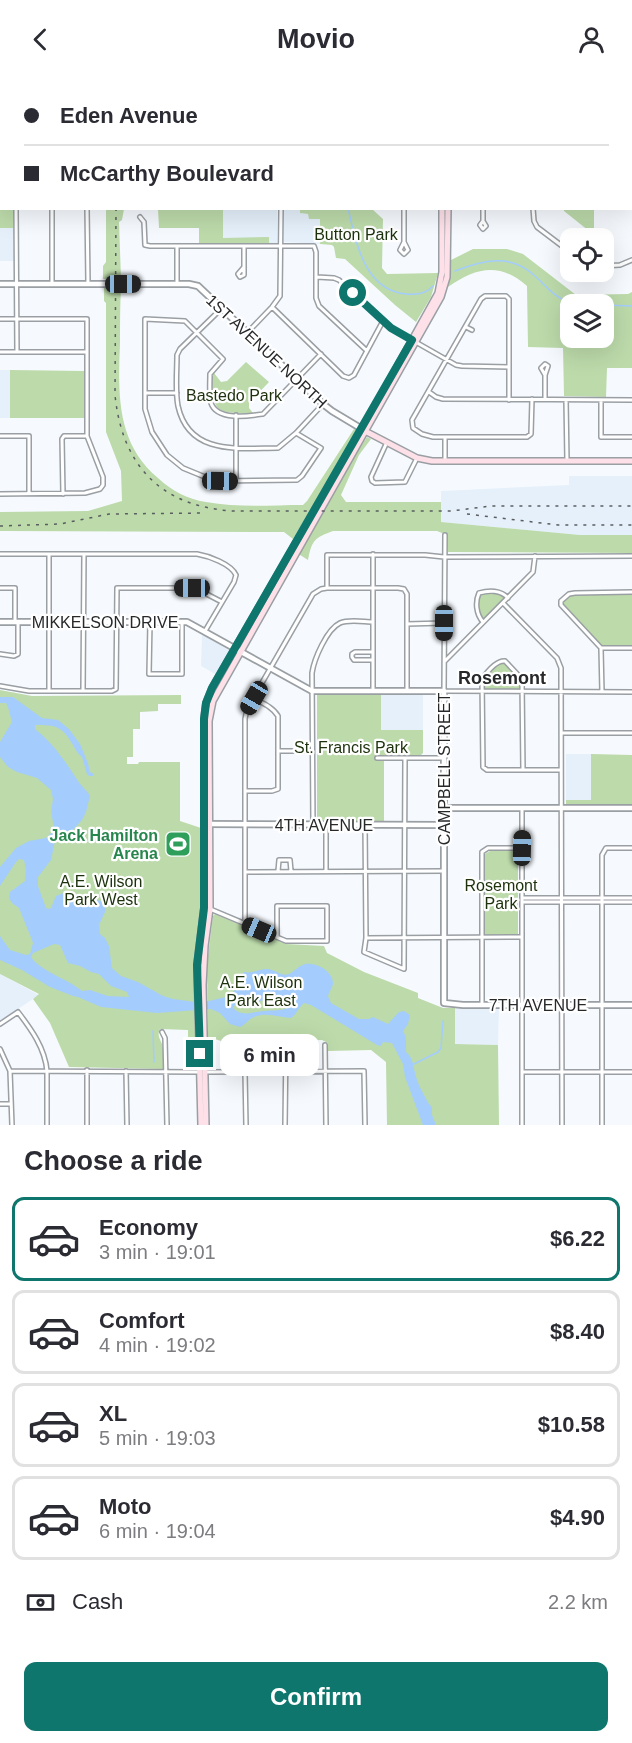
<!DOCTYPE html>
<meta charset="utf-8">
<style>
:root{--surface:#fff;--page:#f2f2f3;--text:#2b2b33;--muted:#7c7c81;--line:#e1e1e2;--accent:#0f766e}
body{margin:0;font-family:Helvetica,sans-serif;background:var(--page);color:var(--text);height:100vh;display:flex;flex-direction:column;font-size:22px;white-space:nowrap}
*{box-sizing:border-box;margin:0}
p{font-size:20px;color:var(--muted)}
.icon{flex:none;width:33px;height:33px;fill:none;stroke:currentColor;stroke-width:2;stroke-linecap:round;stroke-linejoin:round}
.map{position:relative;height:1047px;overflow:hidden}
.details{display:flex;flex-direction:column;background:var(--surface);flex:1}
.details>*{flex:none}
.banner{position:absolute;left:0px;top:0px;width:633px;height:132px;box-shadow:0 6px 24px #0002;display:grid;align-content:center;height:132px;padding:0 24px;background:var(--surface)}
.controls{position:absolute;left:560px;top:150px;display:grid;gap:12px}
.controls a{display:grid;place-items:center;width:54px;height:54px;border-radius:12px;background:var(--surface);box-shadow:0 6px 24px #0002;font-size:30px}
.end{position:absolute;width:27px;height:27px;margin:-14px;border:8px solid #0f766e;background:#fff;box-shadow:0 0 0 3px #fff}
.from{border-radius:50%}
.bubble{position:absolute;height:42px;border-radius:12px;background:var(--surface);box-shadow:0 6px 24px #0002;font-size:20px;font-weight:600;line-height:42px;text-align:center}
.car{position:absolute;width:18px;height:36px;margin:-18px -9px;border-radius:8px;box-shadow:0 0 4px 2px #0007;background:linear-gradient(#222 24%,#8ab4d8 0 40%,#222 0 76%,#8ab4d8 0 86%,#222 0)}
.banner b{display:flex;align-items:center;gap:21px;height:57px;font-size:22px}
.banner b+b{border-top:2px solid var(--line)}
.banner i{width:15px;height:15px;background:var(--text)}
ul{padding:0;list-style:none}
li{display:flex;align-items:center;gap:18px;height:84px;margin:0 12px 9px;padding:0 12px;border:3px solid var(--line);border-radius:12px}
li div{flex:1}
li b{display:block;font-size:22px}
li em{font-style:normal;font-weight:600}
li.active{border-color:var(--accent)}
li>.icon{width:54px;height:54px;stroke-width:1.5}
h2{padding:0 24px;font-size:27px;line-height:72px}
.pay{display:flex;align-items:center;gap:15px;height:66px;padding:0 24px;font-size:22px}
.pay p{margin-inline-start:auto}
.cta{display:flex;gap:12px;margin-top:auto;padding:12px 24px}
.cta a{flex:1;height:69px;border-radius:12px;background:var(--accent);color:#fff;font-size:24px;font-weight:600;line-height:69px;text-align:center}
header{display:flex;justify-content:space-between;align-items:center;height:78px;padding:0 24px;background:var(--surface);font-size:27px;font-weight:600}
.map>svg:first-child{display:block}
.built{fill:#e5f0fb}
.green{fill:#bcdaaa;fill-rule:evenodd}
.water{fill:#a4cdfd;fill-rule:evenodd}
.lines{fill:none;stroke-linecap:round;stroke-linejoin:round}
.stream{stroke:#a4cdfd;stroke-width:1.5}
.minor-casing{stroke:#9a9fa4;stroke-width:6}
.tertiary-casing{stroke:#9a9fa4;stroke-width:8}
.secondary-casing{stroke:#9a9fa4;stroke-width:8}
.minor{stroke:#fff;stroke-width:3}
.tertiary{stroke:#fff;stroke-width:4.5}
.secondary{stroke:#fde0e8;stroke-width:5}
.rail{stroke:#5a5d5f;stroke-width:1.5;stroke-dasharray:3 6;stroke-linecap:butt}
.route{stroke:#0f766e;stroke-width:8}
.labels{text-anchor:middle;stroke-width:4.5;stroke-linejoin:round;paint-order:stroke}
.park-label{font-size:16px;fill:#1c310c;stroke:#fff}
.street-label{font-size:16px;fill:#26282a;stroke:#fff}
.leisure-label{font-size:16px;font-weight:bold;fill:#27864d;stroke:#fff;text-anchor:end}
.neighbourhood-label{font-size:18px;font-weight:bold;fill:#26282a;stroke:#fff}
</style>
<header><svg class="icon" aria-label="back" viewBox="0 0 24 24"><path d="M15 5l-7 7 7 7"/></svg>Movio<svg class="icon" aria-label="person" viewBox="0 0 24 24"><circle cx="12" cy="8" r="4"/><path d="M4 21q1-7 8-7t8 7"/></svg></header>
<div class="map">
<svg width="632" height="1047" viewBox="0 0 632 1047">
<rect width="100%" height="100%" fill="#f6fafe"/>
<path class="built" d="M223,131H277V166H223Z
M284,131H300V135L308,136L320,141V166L284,164Z
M0,150H13L14,183H0Z
M0,292H10V340H0Z
M569,398H632V457H580L441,444V413L569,407Z
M202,556L230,573L217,597L201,588Z
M381,616H423V652H381Z
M566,676H591V722H566Z
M0,896L39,917L0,943Z
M455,930H499L498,967L455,966Z"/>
<path class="green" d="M1,66L2,130L13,131V150H0V67Z
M106,131H124L122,142L119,144L121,201H103V188L106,184Z
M158,131H223V160L269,159V166H199V150H159Z
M300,131H372L383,141L382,190L387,196L438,195L431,219L416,244L395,227L345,181L336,180L334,169L332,167L320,166V141H309L308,136L300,135Z
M564,131H594V157L564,133Z
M473,171H507L523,176L576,217L628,216L632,214V290H607L606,319L564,318L563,270L528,269L527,208C500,184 476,189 448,209L451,182ZM570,226H603V260H570Z
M104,209H121C120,228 120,246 120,265C118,315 116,365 158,400C172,413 187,421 206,424C238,430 271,427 303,427L307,423L354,351L356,352L350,366L293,461L284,454L0,453V434L88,433L122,423L121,393L106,354V225L104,223Z
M246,284L269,304L249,325V330L253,335C216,335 213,336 212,298L214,295L221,304L227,303Z
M10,292L84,293L85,340H10Z
M367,359L371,361L359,377L341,417L346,424H441V444L580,457H632V475L448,474L447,457L437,453H333C314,460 312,462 308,482L297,475L339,401Z
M498,514L508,520L483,544L477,533L479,515Z
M632,514V570H601L561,527V523L569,516Z
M505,583L521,600L522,613H482V601L498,585Z
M0,612L32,618L181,617V626H158V633L140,634V651H133V679H127V686H138L139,684H180V743L201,750V835L195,884L197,990H188V952L160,951C156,959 162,962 163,970C165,976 163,984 164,991L69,989L50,945L33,921L39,916L0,896Z
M317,615L381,616V652H423V675L421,677H384V744H317Z
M591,676L632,677V726L566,727V722H591Z
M518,772V856L485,857V776L490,773Z
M215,836L286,866L324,868L327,875L364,894L418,915V920L443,930H455V966L498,967L499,1047H387L386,984L371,972L328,973V965L322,962L284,963L283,971H248L208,959L207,886L213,838Z"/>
<path class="water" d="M0,619H13L42,640L58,642L69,651L80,666L88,685L90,694L94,696L93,698H89L87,696L82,679C77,675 76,672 73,667C62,648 56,647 35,647V651C53,665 66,684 78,703C81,708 87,712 90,718L86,734L82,742L72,753L58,759L55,763L51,782L38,799V808L46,830L48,831L51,830L56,818L66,814L77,826C89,827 90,818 104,824L106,828L105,834L99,847L100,856L105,860L109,868L112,890L121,898L138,904L163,918L173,921L195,924L209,923L230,918L235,912L238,900L244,894C253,896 258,891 267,891C275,891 281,899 289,896C295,893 298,888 305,886C316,884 333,893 333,905C333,909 329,914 328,918L331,925L359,941H369L373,939L388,946L399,934L404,933L410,937L408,946L403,953L406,959V974C413,980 413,986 415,995C417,1005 424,1017 429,1026L432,1029V1037L436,1047H423L405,999L403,986L392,965L383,964L381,968L377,967L311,927L304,925C298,930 297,936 291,940C278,939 265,933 252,940C247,943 245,947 240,949L230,946L220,935L211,931L157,935L101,929L78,919L73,918L50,909L22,892L0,882V858L10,872L26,877L30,876L33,865L32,862L19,830L12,825L9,820L10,814L25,803L26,792L24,782L19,781L16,784L0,808V789L16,770L29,763L46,760L52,754L54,749L51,734L53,721L51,712L37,700L17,694L8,689L0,679V664L12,644L8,629L6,625H0ZM54,866L60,867L68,885L80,888L91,894L99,896L111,908L127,914L129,919L108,918L90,912L82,913C68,901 40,893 31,879L33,875ZM280,920L285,921L286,928L285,931C278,933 272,932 265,933C254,933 243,940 233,930L235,927Z"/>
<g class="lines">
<path class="stream" d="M0,91H2
M348,130C356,164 364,213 407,216C417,217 426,216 433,208
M455,193C483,182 511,175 535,198C546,208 554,219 568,224C576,226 584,226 592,226
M603,227L632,228
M153,953L154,984
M414,986L438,974L441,970L443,943"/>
<g class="minor-casing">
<path id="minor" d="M56,0V2
M207,0V2
M482,0V2
M542,0V2
M576,0V2
M22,2L23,0
M60,2V0
M377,2L378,0
M0,21H2
M0,60L2,63
M16,130L17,274
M87,130L88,205
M483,130V143L486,148L483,151L480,147L483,143
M533,130L534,143L537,149L570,174
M140,139L144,144L145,167L150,168H314L316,174V220L319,228L366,272
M404,164L408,172L404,176L400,172L404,164V130
M603,188L620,187L632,182
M244,189L238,196L240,199L244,197V168
M317,199L334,200L339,202L391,250L456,287L462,288L509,289
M52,205V130
M177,205V168
M272,229L343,298L349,300L354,297L383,243
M222,230L180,271L177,277C177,294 175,312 178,328C189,378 239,370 278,370L296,355L323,326
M0,241H87V358L103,399V407L100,411L85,415L0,416
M466,249L472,252
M248,254L272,229L280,218L281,130
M0,274H87
M545,297L541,290L545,286L548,288L545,297V321
M429,314L436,319L443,321L632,322
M145,315H177
M509,322V221L506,218H485L481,221L412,342L413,350L422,356L433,359H527L531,356L532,321
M566,322L567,383
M601,322V359H632
M236,337V403
M296,355L321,370L302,398L297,402L220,403L205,399L183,390L167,377L152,354L145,331V241L185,243L223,281L210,296C210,305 209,316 211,325C217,343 249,338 263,336L321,276
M0,358H29V415
M387,364L371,399L372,403L375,405L405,404L417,380
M445,383V359
M63,416L62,361L64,358H87
M445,457L444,613L632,614
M0,476H197C209,478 231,486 236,497L234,504L205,553
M0,510H15V544
M327,510V477H425L444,479L632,478
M503,525L557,580L561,590L562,1047
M150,544L149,596H182V544
M483,544C476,536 475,524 479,515C489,512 501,512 508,520
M407,546L444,545
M601,570L561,527V523L569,516L575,515L632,514
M601,570H632
M601,571L602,614
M0,576L14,578L18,576V544
M373,582H354L352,579V576L355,574H373
M445,583L533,494L535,478
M0,608L29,613H112L116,611L117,510H192L197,511L222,524
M373,612V476
M49,613V477
M83,613L84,476
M561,655H632
M278,673H312
M377,680H444
M523,692L522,603L521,600L505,583C496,582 487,594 482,601L483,689L487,692H561
M245,713H272L278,711V638C273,629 262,625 253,620
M522,731V1047
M313,747L312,595C314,581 327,551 340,545C349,541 364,544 373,544
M365,747L366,860L364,874L404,891L405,680
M278,793L279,782H290L291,793
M326,793V747
M245,794L444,793
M523,820H632
M522,824H632
M204,830L210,831L286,863H327V828H277V859
M245,845V641L247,631L313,516L321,511L327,510H398L404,511L407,516V612
M366,860L522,859
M482,927V774L488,770H522
M0,946L18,934C31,951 45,970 47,993V1047
M162,954L165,960L167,1047
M325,967L326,1047
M0,971L10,993L12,1047
M10,993L200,994
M126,993L127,1047
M206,994L364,993L365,1047
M245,994L246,1047
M522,994H632
M0,1026H11
M87,1047V992
M285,1047L286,966
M602,1047V777L606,770H632"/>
</g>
<g class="tertiary-casing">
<path id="tertiary" d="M265,0L268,2
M327,2L329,0
M0,206H189L198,208L323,326L332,333L362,351
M0,544H187L312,613H444V925L463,927H632
M444,730H632
M207,746L444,747"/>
</g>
<g class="secondary-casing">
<path id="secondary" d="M442,0V2
M448,0V2
M365,353L417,380L432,383H632
M201,1047L197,887L204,830V641L206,625L212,610L378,323L438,215L442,194V130
M206,1047L203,907L205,868L210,831L209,643L213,623L441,219L447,199L448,130"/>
</g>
<use href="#minor" class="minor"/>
<use href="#tertiary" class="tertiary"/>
<use href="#secondary" class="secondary"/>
<path class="rail" d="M116,0V2
M116,130L115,317C122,387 160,428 232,433H451L491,428H632
M467,436L558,447H632
M0,448L60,446L109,436L206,435"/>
</g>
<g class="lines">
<path class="route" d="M200,976L197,887L204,830V641L206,625L212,610L412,262L391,250L353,215"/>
</g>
<defs>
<g id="stadium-square" transform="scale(1.35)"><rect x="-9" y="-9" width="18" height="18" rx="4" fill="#2e9e5b" stroke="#fff"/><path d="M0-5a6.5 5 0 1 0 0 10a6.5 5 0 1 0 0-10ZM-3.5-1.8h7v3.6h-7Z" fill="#fff"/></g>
</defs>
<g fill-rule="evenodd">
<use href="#stadium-square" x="178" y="766"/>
</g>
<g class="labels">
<g class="park-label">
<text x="356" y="162">Button Park</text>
<text x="234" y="323">Bastedo Park</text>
<text x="351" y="675">St. Francis Park</text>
<text x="101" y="809">A.E. Wilson<tspan x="101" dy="18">Park West</tspan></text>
<text x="501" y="813">Rosemont<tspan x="501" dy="18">Park</tspan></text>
<text x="261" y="910">A.E. Wilson<tspan x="261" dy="18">Park East</tspan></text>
</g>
<g class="street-label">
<text transform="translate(267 273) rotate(43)" y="6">1ST AVENUE NORTH</text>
<text x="105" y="550">MIKKELSON DRIVE</text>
<text transform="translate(444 691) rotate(-90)" y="6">CAMPBELL STREET</text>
<text x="324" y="753">4TH AVENUE</text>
<text x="538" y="933">7TH AVENUE</text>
</g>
<g class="leisure-label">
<text x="158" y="763">Jack Hamilton<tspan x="158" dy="18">Arena</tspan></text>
</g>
<g class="neighbourhood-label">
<text x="502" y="606">Rosemont</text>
</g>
</g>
</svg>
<div class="controls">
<a><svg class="icon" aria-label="locate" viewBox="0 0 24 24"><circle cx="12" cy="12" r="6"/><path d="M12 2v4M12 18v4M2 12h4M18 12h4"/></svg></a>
<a><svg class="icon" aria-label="layers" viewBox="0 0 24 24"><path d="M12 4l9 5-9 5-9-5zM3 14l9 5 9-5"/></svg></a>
</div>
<i class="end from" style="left:353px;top:215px"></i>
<i class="end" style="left:200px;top:976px"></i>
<div class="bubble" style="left:220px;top:956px;width:99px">6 min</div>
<i class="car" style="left:123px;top:206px;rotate:90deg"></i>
<i class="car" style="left:220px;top:403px;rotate:91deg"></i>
<i class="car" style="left:192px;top:510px;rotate:270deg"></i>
<i class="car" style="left:444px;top:545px;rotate:180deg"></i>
<i class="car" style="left:254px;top:620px;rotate:210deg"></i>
<i class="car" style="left:522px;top:770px;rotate:1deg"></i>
<i class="car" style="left:259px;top:852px;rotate:293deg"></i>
<div class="banner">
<b><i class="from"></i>Eden Avenue</b>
<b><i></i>McCarthy Boulevard</b>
</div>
</div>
<section class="details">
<h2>Choose a ride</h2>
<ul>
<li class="active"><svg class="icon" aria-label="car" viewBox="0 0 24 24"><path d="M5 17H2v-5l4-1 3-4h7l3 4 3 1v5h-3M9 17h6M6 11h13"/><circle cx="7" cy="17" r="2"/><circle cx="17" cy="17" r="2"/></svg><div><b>Economy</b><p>3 min · 19:01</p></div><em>$6.22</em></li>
<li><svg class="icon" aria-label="car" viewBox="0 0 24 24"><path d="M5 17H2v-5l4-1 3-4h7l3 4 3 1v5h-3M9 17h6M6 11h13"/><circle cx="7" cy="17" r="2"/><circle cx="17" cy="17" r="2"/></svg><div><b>Comfort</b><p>4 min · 19:02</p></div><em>$8.40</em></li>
<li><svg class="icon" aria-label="car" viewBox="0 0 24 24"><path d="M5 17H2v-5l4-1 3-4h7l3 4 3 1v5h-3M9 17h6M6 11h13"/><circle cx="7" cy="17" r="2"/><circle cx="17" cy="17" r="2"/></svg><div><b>XL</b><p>5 min · 19:03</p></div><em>$10.58</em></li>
<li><svg class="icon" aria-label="car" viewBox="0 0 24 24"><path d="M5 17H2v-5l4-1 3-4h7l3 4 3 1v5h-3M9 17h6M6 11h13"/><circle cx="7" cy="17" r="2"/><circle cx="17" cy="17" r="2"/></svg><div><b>Moto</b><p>6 min · 19:04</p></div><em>$4.90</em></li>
</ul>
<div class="pay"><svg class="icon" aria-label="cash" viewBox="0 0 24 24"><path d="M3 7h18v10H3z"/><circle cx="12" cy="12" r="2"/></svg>Cash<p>2.2 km</p></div>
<div class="cta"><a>Confirm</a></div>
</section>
